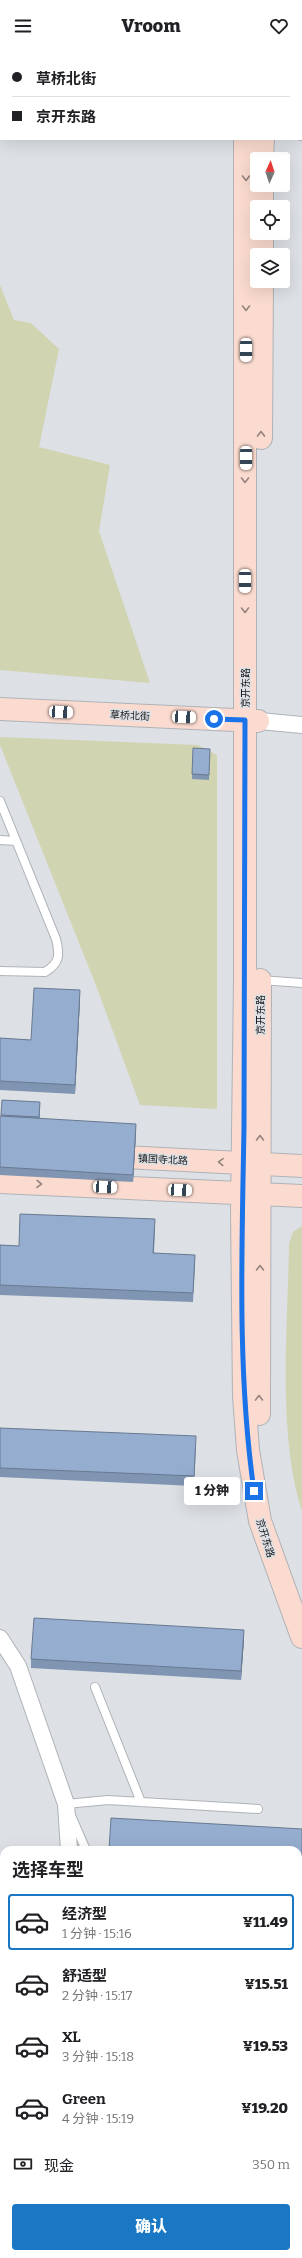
<!DOCTYPE html>
<html lang="zh">
<meta charset="utf-8">
<style>
:root{--surface:#fff;--page:#f2f2f2;--text:#202124;--muted:#757577;--line:#e0e0e0;--accent:#1977c3}
body{margin:0;font-family:Bitter,"Noto Sans SC",serif;background:var(--page);color:var(--text);height:100vh;display:flex;flex-direction:column;font-size:15px;white-space:nowrap}
*{box-sizing:border-box;margin:0}
p{font-size:13px;color:var(--muted)}
.icon{flex:none;width:22px;height:22px;fill:none;stroke:currentColor;stroke-width:2;stroke-linecap:round;stroke-linejoin:round}
.map{position:relative;flex:1;overflow:hidden}
.drawer{position:absolute;left:0px;top:1794px;width:302px;height:412px;display:flex;flex-direction:column;background:var(--surface);border-radius:12px 12px 0 0;box-shadow:0 4px 16px #0002}
.drawer>*{flex:none}
.top-card{position:absolute;left:0px;top:0px;width:302px;height:88px;box-shadow:0 4px 16px #0002;display:grid;align-content:center;height:88px;padding:0 12px;background:var(--surface)}
.needle{width:26px;rotate:3deg}
.tools{position:absolute;left:250px;top:100px;display:grid;gap:8px}
.tools a{display:grid;place-items:center;width:40px;height:40px;border-radius:4px;background:var(--surface);box-shadow:0 4px 16px #0002;font-size:20px}
.end{position:absolute;width:18px;height:18px;margin:-9px;border:5px solid #1a73e8;background:#fff;box-shadow:0 0 0 2px #fff}
.from{border-radius:50%}
.bubble{position:absolute;height:28px;border-radius:4px;background:var(--surface);box-shadow:0 4px 16px #0002;font-size:13px;font-weight:800;line-height:28px;text-align:center}
.car{position:absolute;width:12px;height:24px;margin:-12px -6px;border-radius:5px;box-shadow:0 0 3px 1px #0007;background:linear-gradient(#fff 24%,#345 0 40%,#fff 0 76%,#345 0 86%,#fff 0)}
.top-card b{display:flex;align-items:center;gap:14px;height:38px;font-size:15px}
.top-card b+b{border-top:1px solid var(--line)}
.top-card i{width:10px;height:10px;background:var(--text)}
ul{padding:0;list-style:none}
li{display:flex;align-items:center;gap:12px;height:56px;margin:0 8px 6px;padding:0 4px;border:2px solid transparent;border-radius:4px}
li div{flex:1}
li b{display:block;font-size:15px}
li em{font-style:normal;font-weight:800}
li.selected{border-color:var(--accent)}
li>.icon{width:36px;height:36px;stroke-width:1.5}
h2{padding:0 12px;font-size:18px;line-height:48px}
.pay{display:flex;align-items:center;gap:10px;height:44px;padding:0 12px;font-size:15px}
.pay p{margin-inline-start:auto}
.action{display:flex;gap:8px;margin-top:auto;padding:8px 12px}
.action a{flex:1;height:46px;border-radius:4px;background:var(--accent);color:#fff;font-size:16px;font-weight:800;line-height:46px;text-align:center}
header{display:flex;justify-content:space-between;align-items:center;height:52px;padding:0 12px;background:var(--surface);font-size:18px;font-weight:800}
.map>svg:first-child{display:block}
.green{fill:#d1d4b0}
.lines{fill:none;stroke-linecap:round;stroke-linejoin:round}
.lane-casing{stroke:#afb3b8;stroke-width:10}
.street-casing{stroke:#afb3b8;stroke-width:18}
.secondary-casing{stroke:#afb3b8;stroke-width:24}
.lane{stroke:#fff;stroke-width:8}
.street{stroke:#fff;stroke-width:16}
.secondary{stroke:#fbdbcf;stroke-width:22}
.wall{fill:#8095b2}
.shaded-wall{fill:#687991}
.building{fill:#95adcf;stroke:#687991}
.oneway{stroke:#94837d}
.route{stroke:#1a73e8;stroke-width:5}
.labels{text-anchor:middle;stroke-width:3;stroke-linejoin:round;paint-order:stroke}
.street-label{font-size:10px;fill:#161819;stroke:#dde0e5}
</style>
<header><svg class="icon" aria-label="menu" viewBox="0 0 24 24"><path d="M4 6h16M4 12h16M4 18h16"/></svg>Vroom<svg class="icon" aria-label="heart" viewBox="0 0 24 24"><path d="M12 20l-8-8c-3-5 5-10 8-4 3-6 11-1 8 4z"/></svg></header>
<div class="map">
<svg width="302" height="2206" viewBox="0 0 302 2206">
<rect width="100%" height="100%" fill="#dde0e5"/>
<path class="green" d="M0,233L14,268L31,271L59,297L39,395L110,413L99,479L150,631L0,618Z
M0,685L198,693L217,703V1057L140,1053L97,936L0,693Z
M302,1174V1459C277,1383 288,1272 289,1192L293,1180Z"/>
<g class="lines">
<g class="lane-casing">
<path id="lane" d="M0,749L56,887C60,903 60,911 45,920L0,919
M0,788L16,789
M260,928L302,931
M95,1635L141,1750
M86,1798L66,1752L108,1748L258,1757"/>
</g>
<g class="street-casing">
<path id="street" d="M274,1V0
M301,80H302
M260,669L302,673
M0,1586L18,1614L66,1752L69,1798
M298,1886L302,1885
M0,2017H4
M78,2202V2206"/>
</g>
<g class="secondary-casing">
<path id="secondary" d="M245,87V927L242,1160L244,1344L248,1398L260,1469L302,1585
M262,107L263,87
M262,155V133
M262,203V181
M261,386L262,229
M0,657L258,669
M105,1104L302,1114
M0,1130L302,1144
M259,1362L260,928"/>
</g>
<use href="#lane" class="lane"/>
<use href="#street" class="street"/>
<use href="#secondary" class="secondary"/>
</g>
<path class="wall" d="M193,696L210,697L209,728L192,727Z
M80,948L75,1042L0,1038V986L31,988Z
M40,1050V1066L136,1080L133,1130L0,1123V1064Z
M155,1176L154,1201L195,1212L193,1250L0,1243V1193L19,1194Z
M0,1376L196,1394L194,1434L0,1425Z
M244,1587L241,1628L31,1616V1607Z
M302,1777V1827H298V1798Z
M298,1952H302V1998H298Z
M302,2133V2179H298V2134Z"/>
<path class="shaded-wall" d="M80,938V948L75,1042V1033Z
M136,1072V1080L133,1130V1123Z
M244,1578V1587L241,1628V1619Z"/>
<path class="building" d="M193,696L210,697L209,723L192,722Z
M34,936L80,938L75,1033L0,1029V986L31,988Z
M2,1048L40,1050L39,1065L1,1063Z
M0,1064L136,1072L133,1123L0,1115Z
M20,1162L155,1167L153,1201L195,1203L193,1241L0,1233V1193L19,1194Z
M0,1376L196,1384L194,1424L0,1416Z
M34,1566L244,1578L241,1619L31,1607Z
M111,1766L302,1777V1818H298V1798H109Z
M298,1952H302V1989H298Z
M302,2133V2170H298V2134Z"/>
<defs><path id="oneway-chevron" d="M-2-3.5L2.5 0L-2 3.5" fill="none" stroke-width="1.6" stroke-linecap="round" stroke-linejoin="round"/></defs>
<g class="oneway">
<use href="#oneway-chevron" transform="translate(246 126) rotate(90)"/>
<use href="#oneway-chevron" transform="translate(246 256) rotate(90)"/>
<use href="#oneway-chevron" transform="translate(261 382) rotate(-90)"/>
<use href="#oneway-chevron" transform="translate(245 428) rotate(90)"/>
<use href="#oneway-chevron" transform="translate(245 558) rotate(90)"/>
<use href="#oneway-chevron" transform="translate(260 1086) rotate(-90)"/>
<use href="#oneway-chevron" transform="translate(221 1110) rotate(-177)"/>
<use href="#oneway-chevron" transform="translate(39 1132) rotate(3)"/>
<use href="#oneway-chevron" transform="translate(260 1216) rotate(-90)"/>
<use href="#oneway-chevron" transform="translate(259 1346) rotate(-90)"/>
</g>
<g class="lines">
<path class="route" d="M214,667L245,668C245,804 245,940 244,1075C242,1196 237,1319 254,1439"/>
</g>
<g class="labels">
<g class="street-label">
<text transform="translate(245 636) rotate(-90)" y="4">京开东路</text>
<text transform="translate(130 663) rotate(3)" y="4">草桥北街</text>
<text transform="translate(260 963) rotate(-90)" y="4">京开东路</text>
<text transform="translate(163 1107) rotate(3)" y="4">镇国寺北路</text>
<text transform="translate(266 1486) rotate(73)" y="4">京开东路</text>
</g>
</g>
</svg>
<div class="tools">
<a><svg class="needle" viewBox="-14 -14 28 28"><path d="M0-13l5 13h-10z" fill="#e53935"/><path d="M0 13l5-13h-10z" fill="#757577"/></svg></a>
<a><svg class="icon" aria-label="locate" viewBox="0 0 24 24"><circle cx="12" cy="12" r="6"/><path d="M12 2v4M12 18v4M2 12h4M18 12h4"/></svg></a>
<a><svg class="icon" aria-label="layers" viewBox="0 0 24 24"><path d="M12 4l9 5-9 5-9-5zM3 14l9 5 9-5"/></svg></a>
</div>
<i class="end from" style="left:214px;top:667px"></i>
<i class="end" style="left:254px;top:1439px"></i>
<div class="bubble" style="left:184px;top:1425px;width:56px">1 分钟</div>
<i class="car" style="left:246px;top:298px;rotate:180deg"></i>
<i class="car" style="left:246px;top:406px;rotate:180deg"></i>
<i class="car" style="left:245px;top:529px;rotate:180deg"></i>
<i class="car" style="left:61px;top:660px;rotate:93deg"></i>
<i class="car" style="left:184px;top:665px;rotate:93deg"></i>
<i class="car" style="left:105px;top:1135px;rotate:93deg"></i>
<i class="car" style="left:180px;top:1138px;rotate:93deg"></i>
<div class="top-card">
<b><i class="from"></i>草桥北街</b>
<b><i></i>京开东路</b>
</div>
<section class="drawer">
<h2>选择车型</h2>
<ul>
<li class="selected"><svg class="icon" aria-label="car" viewBox="0 0 24 24"><path d="M5 17H2v-5l4-1 3-4h7l3 4 3 1v5h-3M9 17h6M6 11h13"/><circle cx="7" cy="17" r="2"/><circle cx="17" cy="17" r="2"/></svg><div><b>经济型</b><p>1 分钟 · 15:16</p></div><em>¥11.49</em></li>
<li><svg class="icon" aria-label="car" viewBox="0 0 24 24"><path d="M5 17H2v-5l4-1 3-4h7l3 4 3 1v5h-3M9 17h6M6 11h13"/><circle cx="7" cy="17" r="2"/><circle cx="17" cy="17" r="2"/></svg><div><b>舒适型</b><p>2 分钟 · 15:17</p></div><em>¥15.51</em></li>
<li><svg class="icon" aria-label="car" viewBox="0 0 24 24"><path d="M5 17H2v-5l4-1 3-4h7l3 4 3 1v5h-3M9 17h6M6 11h13"/><circle cx="7" cy="17" r="2"/><circle cx="17" cy="17" r="2"/></svg><div><b>XL</b><p>3 分钟 · 15:18</p></div><em>¥19.53</em></li>
<li><svg class="icon" aria-label="car" viewBox="0 0 24 24"><path d="M5 17H2v-5l4-1 3-4h7l3 4 3 1v5h-3M9 17h6M6 11h13"/><circle cx="7" cy="17" r="2"/><circle cx="17" cy="17" r="2"/></svg><div><b>Green</b><p>4 分钟 · 15:19</p></div><em>¥19.20</em></li>
</ul>
<div class="pay"><svg class="icon" aria-label="cash" viewBox="0 0 24 24"><path d="M3 7h18v10H3z"/><circle cx="12" cy="12" r="2"/></svg>现金<p>350 m</p></div>
<div class="action"><a>确认</a></div>
</section>
</div>
